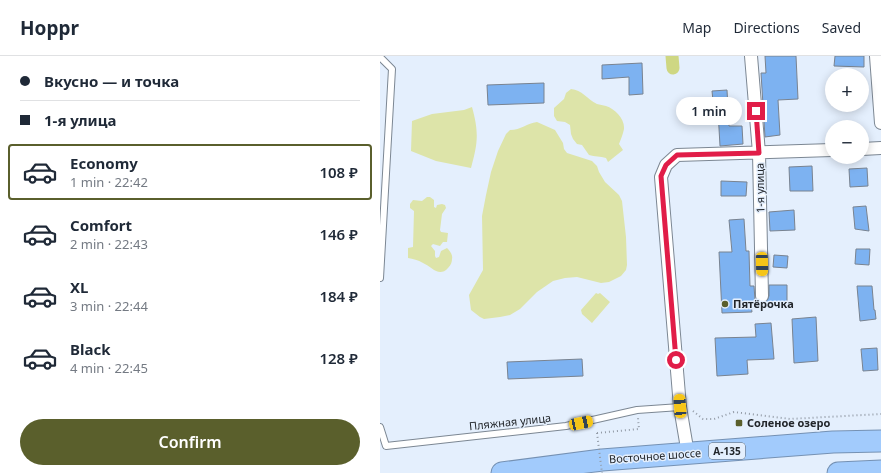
<!DOCTYPE html>
<meta charset="utf-8">
<style>
:root{--surface:#fff;--page:#f2f2f3;--text:#1f2937;--muted:#747a83;--line:#e0e1e3;--accent:#5a5f2c}
body{margin:0;font-family:"Noto Sans",sans-serif;background:var(--page);color:var(--text);height:100vh;display:flex;flex-direction:column;font-size:15px;white-space:nowrap}
*{box-sizing:border-box;margin:0}
p{font-size:13px;color:var(--muted)}
.icon{flex:none;width:22px;height:22px;fill:none;stroke:currentColor;stroke-width:2;stroke-linecap:round;stroke-linejoin:round}
.map{position:relative;flex:1;overflow:hidden}
.sheet{display:flex;flex-direction:column;background:var(--surface);width:380px}
.sheet>*{flex:none}
.top-card{display:grid;align-content:center;height:88px;padding:0 20px;background:var(--surface)}
.buttons{position:absolute;left:445px;top:12px;display:grid;gap:8px}
.buttons a{display:grid;place-items:center;width:44px;height:44px;border-radius:50%;background:var(--surface);box-shadow:0 2px 10px #0003;font-size:20px}
.end{position:absolute;width:18px;height:18px;margin:-9px;border:5px solid #e11d48;background:#fff;box-shadow:0 0 0 2px #fff}
.from{border-radius:50%}
.bubble{position:absolute;height:28px;border-radius:14px;background:var(--surface);box-shadow:0 2px 10px #0003;font-size:13px;font-weight:600;line-height:28px;text-align:center}
.car{position:absolute;width:12px;height:24px;margin:-12px -6px;border-radius:5px;box-shadow:0 0 3px 1px #0007;background:linear-gradient(#f5c518 24%,#345 0 40%,#f5c518 0 76%,#345 0 86%,#f5c518 0)}
.top-card b{display:flex;align-items:center;gap:14px;height:38px;font-size:15px}
.top-card b+b{border-top:1px solid var(--line)}
.top-card i{width:10px;height:10px;background:var(--text)}
ul{padding:0;list-style:none}
li{display:flex;align-items:center;gap:12px;height:56px;margin:0 8px 6px;padding:0 12px;border:2px solid transparent;border-radius:4px}
li div{flex:1}
li b{display:block;font-size:15px}
li em{font-style:normal;font-weight:600}
li.current{border-color:var(--accent)}
li>.icon{width:36px;height:36px;stroke-width:1.5}
.button{display:flex;gap:8px;margin-top:auto;padding:8px 20px}
.button a{flex:1;height:46px;border-radius:24px;background:var(--accent);color:#fff;font-size:16px;font-weight:600;line-height:46px;text-align:center}
header{display:flex;align-items:center;gap:24px;box-sizing:border-box;height:56px;padding:0 20px;background:var(--surface);border-bottom:1px solid var(--line)}
header strong{font-size:19px}
nav{display:flex;gap:22px;margin-inline-start:auto;font-size:14px}
main{display:flex;flex:1;min-height:0}
.map>svg:first-child{display:block}
.pitch{fill:#dde4a9}
.lines{fill:none;stroke-linecap:round;stroke-linejoin:round}
.canal{stroke:#ced783;stroke-width:13}
.building{fill:#7db2f1;stroke:#798390}
.lane-casing{stroke:#7c8793;stroke-width:8}
.street-casing{stroke:#7c8793;stroke-width:14}
.highway-casing{stroke:#7591b3;stroke-width:23}
.path{stroke:#939ba6;stroke-width:2;stroke-dasharray:1 3;stroke-linecap:butt}
.lane{stroke:#fff;stroke-width:6}
.street{stroke:#fff;stroke-width:12}
.highway{stroke:#a2cbfc;stroke-width:21}
.path-bridge{stroke:#939ba6;stroke-width:2;stroke-dasharray:1 3;stroke-linecap:butt}
.route{stroke:#e11d48;stroke-width:5}
.poi-dot{fill:#5a5f2c;stroke:#e4effd;stroke-width:1.5}
.labels{text-anchor:middle;stroke-width:3;stroke-linejoin:round;paint-order:stroke}
.shield{fill:#e4effd;stroke:#5c626a;stroke-width:1}
.shield-label{font-size:10px;font-weight:bold;fill:#22262b}
.street-label{font-size:11px;fill:#22262b;stroke:#e4effd}
.poi-label{font-size:11px;font-weight:bold;fill:#22262b;stroke:#e4effd;text-anchor:start}
</style>
<header>
<strong>Hoppr</strong>
<nav><a>Map</a><a>Directions</a><a>Saved</a></nav>
</header>
<main>
<section class="sheet">
<div class="top-card">
<b><i class="from"></i>Вкусно — и точка</b>
<b><i></i>1-я улица</b>
</div>
<ul>
<li class="current"><svg class="icon" aria-label="car" viewBox="0 0 24 24"><path d="M5 17H2v-5l4-1 3-4h7l3 4 3 1v5h-3M9 17h6M6 11h13"/><circle cx="7" cy="17" r="2"/><circle cx="17" cy="17" r="2"/></svg><div><b>Economy</b><p>1 min · 22:42</p></div><em>108 ₽</em></li>
<li><svg class="icon" aria-label="car" viewBox="0 0 24 24"><path d="M5 17H2v-5l4-1 3-4h7l3 4 3 1v5h-3M9 17h6M6 11h13"/><circle cx="7" cy="17" r="2"/><circle cx="17" cy="17" r="2"/></svg><div><b>Comfort</b><p>2 min · 22:43</p></div><em>146 ₽</em></li>
<li><svg class="icon" aria-label="car" viewBox="0 0 24 24"><path d="M5 17H2v-5l4-1 3-4h7l3 4 3 1v5h-3M9 17h6M6 11h13"/><circle cx="7" cy="17" r="2"/><circle cx="17" cy="17" r="2"/></svg><div><b>XL</b><p>3 min · 22:44</p></div><em>184 ₽</em></li>
<li><svg class="icon" aria-label="car" viewBox="0 0 24 24"><path d="M5 17H2v-5l4-1 3-4h7l3 4 3 1v5h-3M9 17h6M6 11h13"/><circle cx="7" cy="17" r="2"/><circle cx="17" cy="17" r="2"/></svg><div><b>Black</b><p>4 min · 22:45</p></div><em>128 ₽</em></li>
</ul>
<div class="button"><a>Confirm</a></div>
</section>
<div class="map">
<svg width="501" height="417" viewBox="0 0 501 417">
<rect width="100%" height="100%" fill="#e4effd"/>
<path class="pitch" d="M191,33C202,34 207,43 217,48C220,49 223,49 226,50C235,53 245,63 244,73C243,78 241,83 239,88L243,94L228,106L226,102C220,100 215,101 209,99L202,89L197,88L193,83L191,78L190,69L185,66L177,65L174,60V52L184,43L186,37Z
M92,51C99,76 98,87 91,112L56,105L31,95L32,65L52,58L84,54Z
M157,66L175,74L183,87L184,93L187,97L212,105L217,110L219,116L225,126L239,139L242,145L246,181L247,209L246,214L241,220L229,226L221,227L197,221L185,222L173,225L157,236L140,253L130,259L120,261L104,263L100,261L91,254L89,239L103,214L102,160L106,139L111,116L118,95L126,78L130,74C141,74 147,67 157,66Z
M47,141H50L54,144V151L56,152L57,149L62,148L65,149L66,152L62,158L60,174L61,176L68,177L67,186H63L60,190L53,188L51,190L55,195V200L56,202L59,201L61,195L67,192C70,195 73,199 72,203C72,206 71,209 68,212C59,222 52,211 43,207C38,204 33,203 28,202V192L33,191L34,155L30,152V148L33,144L42,145Z
M216,237L218,238L220,237L230,246L212,267L202,258L201,254Z"/>
<g class="lines">
<path class="canal" d="M292,0L293,12"/>
</g>
<path class="building" d="M385,0H416L418,43L398,44L400,79L385,81L381,17H386Z
M455,0H484V11L454,10Z
M262,7L263,38L249,39V21L222,23V9Z
M164,27V47L108,49L107,29Z
M347,34L349,70H362L363,88L340,90L338,55H334L332,35Z
M432,110L433,135H410L409,111Z
M487,112L488,130L470,131L469,113Z
M341,125L367,126L366,140H341Z
M486,150L489,175L475,173L473,151Z
M414,154L415,174L390,175L389,156Z
M364,163L366,195H369L370,230H374L375,244L382,247L386,246L389,240V229H407V248L371,249L372,256L342,257L339,196H352L349,164Z
M476,193H490L489,209L475,208Z
M394,199L408,200L407,212L393,211Z
M477,230H492L494,254H495L496,263L480,265Z
M436,261L438,305L414,307L412,263Z
M391,267L394,303L367,304L368,318L337,320L335,282L376,281L375,268Z
M497,292L498,314L483,315L481,293Z
M202,303L203,320L128,323L127,306Z"/>
<g class="lines">
<g class="lane-casing">
<path id="lane" d="M0,1L12,13L0,222
M0,371L6,390L186,370L257,354L300,351"/>
</g>
<g class="street-casing">
<path id="street" d="M371,0L379,97L382,240
M496,0L501,67
M482,93L501,92
M308,398L300,351L281,121L286,109L297,99L452,94"/>
</g>
<g class="highway-casing">
<path id="highway" d="M122,417L222,404L453,386L501,385
M458,417L501,415"/>
</g>
<path class="path" d="M313,355L323,363H334L354,356L410,363L501,358
M217,377L259,373L258,362"/>
<use href="#lane" class="lane"/>
<use href="#street" class="street"/>
<use href="#highway" class="highway"/>
<path class="path-bridge" d="M217,377L222,417"/>
</g>
<g class="lines">
<path class="route" d="M296,304L281,120L286,109L297,99L379,97L376,55"/>
</g>
<g class="poi-dot">
<circle cx="345" cy="248" r="4"/>
<rect x="355" y="363" width="8" height="8" rx="2"/>
</g>
<g class="labels">
<rect class="shield" x="329" y="387" width="36" height="16" rx="3"/>
<g class="shield-label">
<text x="347" y="399">А-135</text>
</g>
<g class="street-label">
<text transform="translate(380 132) rotate(-91)" y="4">1-я улица</text>
<text transform="translate(130 366) rotate(-6)" y="4">Пляжная улица</text>
<text transform="translate(275 400) rotate(-4)" y="4">Восточное шоссе</text>
</g>
<g class="poi-label">
<text x="353" y="252">Пятёрочка</text>
<text x="367" y="371">Соленое озеро</text>
</g>
</g>
</svg>
<div class="buttons">
<a>+</a>
<a>−</a>
</div>
<i class="end from" style="left:296px;top:304px"></i>
<i class="end" style="left:376px;top:55px"></i>
<div class="bubble" style="left:296px;top:41px;width:66px">1 min</div>
<i class="car" style="left:382px;top:208px;rotate:179deg"></i>
<i class="car" style="left:300px;top:350px;rotate:356deg"></i>
<i class="car" style="left:201px;top:367px;rotate:78deg"></i>
</div>
</main>
